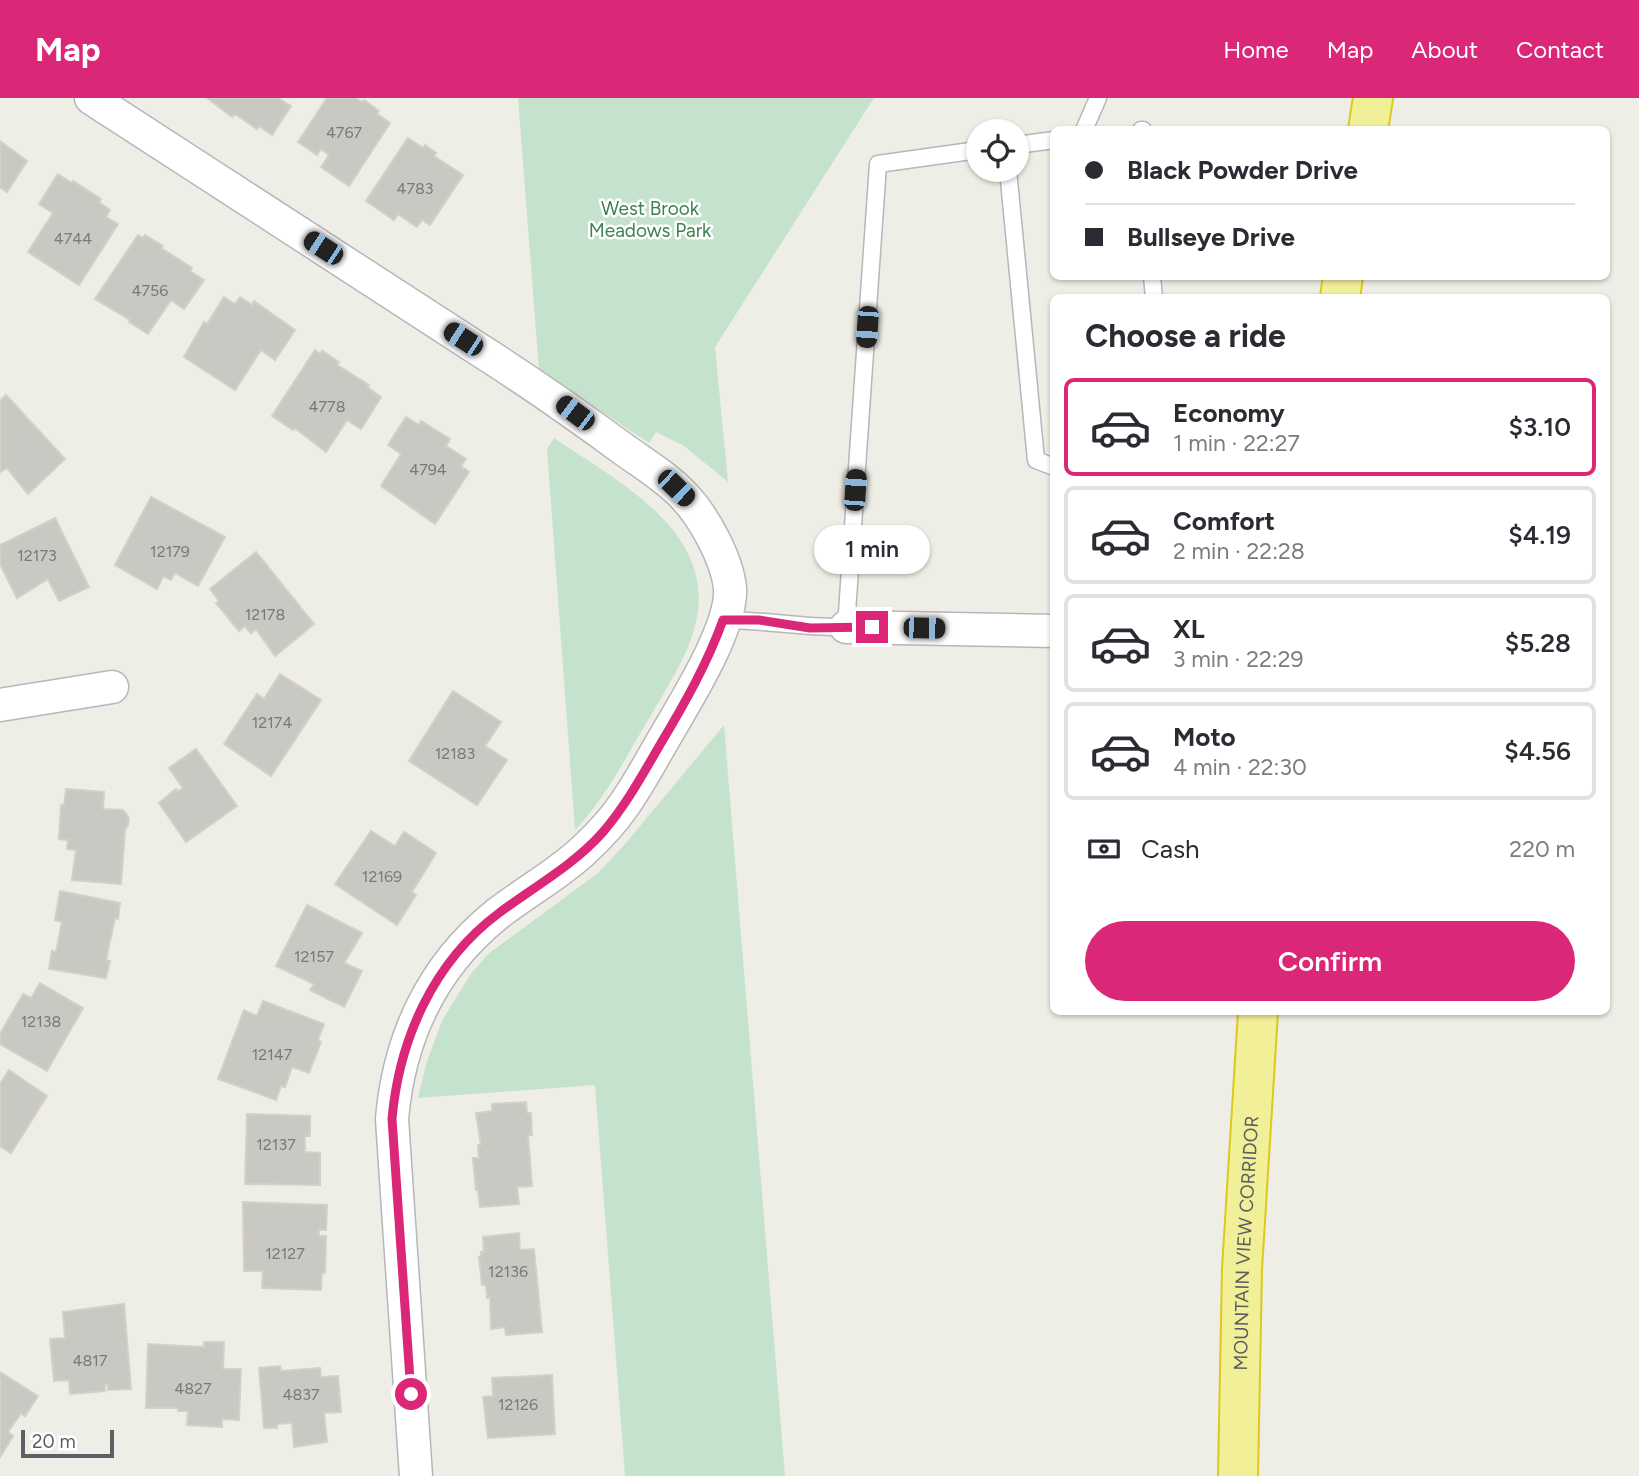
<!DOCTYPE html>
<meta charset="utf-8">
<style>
:root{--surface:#fff;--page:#f2f2f3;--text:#2b2b33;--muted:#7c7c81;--line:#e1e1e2;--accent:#db2777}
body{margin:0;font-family:Figtree,sans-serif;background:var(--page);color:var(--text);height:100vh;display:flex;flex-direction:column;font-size:26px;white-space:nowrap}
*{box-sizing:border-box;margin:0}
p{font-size:23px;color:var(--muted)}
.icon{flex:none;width:38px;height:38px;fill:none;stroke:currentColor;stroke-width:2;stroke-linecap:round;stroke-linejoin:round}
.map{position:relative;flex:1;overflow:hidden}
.sheet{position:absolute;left:1050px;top:196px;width:560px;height:721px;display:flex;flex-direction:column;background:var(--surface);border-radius:10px;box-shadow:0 2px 5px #0004}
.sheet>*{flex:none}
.guide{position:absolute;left:1050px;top:28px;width:560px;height:154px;border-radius:10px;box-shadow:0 2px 5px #0004;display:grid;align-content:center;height:154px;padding:0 35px;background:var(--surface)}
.controls{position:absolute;left:966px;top:21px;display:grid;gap:14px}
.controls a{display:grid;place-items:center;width:63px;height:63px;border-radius:50%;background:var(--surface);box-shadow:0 2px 5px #0004;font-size:35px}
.scale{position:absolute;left:21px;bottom:18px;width:93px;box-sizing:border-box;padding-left:7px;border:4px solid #5d5f64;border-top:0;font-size:19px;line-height:24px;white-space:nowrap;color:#5d5f64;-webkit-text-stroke:5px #fff;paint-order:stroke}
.end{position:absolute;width:32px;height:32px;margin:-16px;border:9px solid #db2777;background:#fff;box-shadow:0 0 0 4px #fff}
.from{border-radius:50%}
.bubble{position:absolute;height:49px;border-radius:24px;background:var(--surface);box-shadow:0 2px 5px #0004;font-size:23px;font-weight:600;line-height:49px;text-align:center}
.car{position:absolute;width:21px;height:42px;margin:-21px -10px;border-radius:9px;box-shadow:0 0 5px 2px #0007;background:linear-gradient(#222 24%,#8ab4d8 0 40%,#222 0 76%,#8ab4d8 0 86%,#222 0)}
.guide b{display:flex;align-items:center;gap:24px;height:66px;font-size:26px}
.guide b+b{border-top:2px solid var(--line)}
.guide i{width:18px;height:18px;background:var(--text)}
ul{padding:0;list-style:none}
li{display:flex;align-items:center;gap:21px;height:98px;margin:0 14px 10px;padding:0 21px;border:4px solid var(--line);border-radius:10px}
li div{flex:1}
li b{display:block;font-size:26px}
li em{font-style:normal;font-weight:600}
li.current{border-color:var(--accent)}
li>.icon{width:63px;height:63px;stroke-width:1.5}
h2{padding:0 35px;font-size:32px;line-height:84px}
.pay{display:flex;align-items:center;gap:18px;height:77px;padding:0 35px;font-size:26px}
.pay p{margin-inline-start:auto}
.action{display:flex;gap:14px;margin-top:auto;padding:14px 35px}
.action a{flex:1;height:80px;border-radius:42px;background:var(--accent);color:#fff;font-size:28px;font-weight:600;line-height:80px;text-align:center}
header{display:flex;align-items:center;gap:42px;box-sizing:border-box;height:98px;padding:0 35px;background:var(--accent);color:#fff}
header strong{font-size:33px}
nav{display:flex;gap:38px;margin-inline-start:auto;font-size:24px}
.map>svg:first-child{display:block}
.green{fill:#c5e3cc}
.building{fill:#c9c8c2;stroke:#d2d1c5;stroke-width:2}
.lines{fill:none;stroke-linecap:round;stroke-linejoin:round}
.lane-casing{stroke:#b6b6bb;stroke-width:19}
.street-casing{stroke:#b6b6bb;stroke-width:35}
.highway-casing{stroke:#dbca19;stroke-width:42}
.lane{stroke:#fff;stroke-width:16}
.street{stroke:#fff;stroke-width:32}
.highway{stroke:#f2ef99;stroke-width:38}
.route{stroke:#db2777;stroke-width:9}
.labels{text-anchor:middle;stroke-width:5;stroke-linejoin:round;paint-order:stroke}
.number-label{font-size:16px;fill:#78797c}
.park-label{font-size:19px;fill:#3f8251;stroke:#fff}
.street-label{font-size:19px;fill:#5d5f64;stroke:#fff}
</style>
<header>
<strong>Map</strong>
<nav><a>Home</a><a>Map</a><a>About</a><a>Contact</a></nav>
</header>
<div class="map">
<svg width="1639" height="1378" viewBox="0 0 1639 1378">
<rect width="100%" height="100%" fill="#eeeee6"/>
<path class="green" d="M518,0H874L715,249L728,384L684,348L656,334L649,345L539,272Z
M554,340C623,387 728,439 691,541C682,566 667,589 654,612C629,653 608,697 575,732L547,351Z
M724,627L785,1378H625L595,987L418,1000L426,966L442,923L470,877L488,856L598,775L625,746Z"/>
<path class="building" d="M207,0H278L291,8L272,37L259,28L257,31L235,16L232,19Z
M327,0H355L362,4L364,2L379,13L377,16L390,25L349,88L321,69L329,57L321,51L317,57L298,44Z
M408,40L423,50L425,47L436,55L434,58L463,77L430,127L422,122L417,129L398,116L394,122L366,103Z
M0,43L27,63L7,94L0,89Z
M58,76L72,85L73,83L101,101L99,104L110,112L106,119L118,126L79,187L28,154L53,115L39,106Z
M138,137L143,140L145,137L163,148L161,150L192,170L190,173L204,182L184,211L171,202L148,236L129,224L130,222L95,201Z
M224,199L235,206L240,199L252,207L254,203L295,232L275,262L261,252L235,292L184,259L204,224L207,226Z
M315,252L320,256L322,253L339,264L337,267L369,287L367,289L381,299L361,331L347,322L326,354L295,330L293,332L272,318Z
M6,297L65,361L28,396L7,370L0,374V303Z
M406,319L419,327L421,323L450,341L446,348L466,361L461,368L469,374L435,426L381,388L401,356L388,347Z
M151,399L225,439L198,488L175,475L171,482L163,478L157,491L115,467Z
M55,420L89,489L59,503L48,481L17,500L0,466V447Z
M256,454L314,526L275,558L256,531L251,535L245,528L239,533L216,505L219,503L210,491Z
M280,576L321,602L271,678L224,646L257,596L264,601Z
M453,593L501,624L485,648L507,662L477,707L409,663Z
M196,651L237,708L186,744L159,705L176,691L177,694L183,690L169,670Z
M66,691L104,694L103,711L123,712L129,720L128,727L125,732L121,786L72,782L76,752L67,751L68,742L59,741L61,707H64Z
M371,733L395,748L404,734L436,755L412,794L416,797L397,827L335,786Z
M60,793L120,805L118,821L115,820L106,862L110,863L106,880L49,871L52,853L56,854L62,824L55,822Z
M307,807L362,835L344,865L362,873L344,909L310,892L314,886L276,868Z
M40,885L83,910L47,973L0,946V936L23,896L31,900Z
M263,903L324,926L318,942L321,944L309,975L292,969L285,989L281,988L276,1002L218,981L244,912L257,918Z
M9,972L47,998L11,1055L0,1048V986Z
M526,1004L527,1015H531L532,1037H528L532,1088L517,1089L519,1106L480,1109L478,1092H476L473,1060H479L478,1047H481L476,1015L492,1013V1006Z
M247,1016L310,1018V1038H305V1054L320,1055V1087L245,1086Z
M243,1104L327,1107L326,1132H319V1138H326L325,1175H322L321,1192L262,1190L263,1173H244Z
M519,1135L520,1152L534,1151L542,1234L506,1237L505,1229L491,1231L490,1199L487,1200L486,1187H482L479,1159L481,1158V1154H484L483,1139Z
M124,1206L131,1291L108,1292V1287H105V1293L70,1296L69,1282L54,1283L50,1241L65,1240L63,1214Z
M204,1244H224L223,1271H241L239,1322L222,1321V1329L187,1327L188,1313H178L179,1310H146L148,1246L204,1249Z
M280,1268L281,1273L320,1270L321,1279L338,1278L341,1314L324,1315L327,1344L294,1349L292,1325L277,1326V1330H264L259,1270Z
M0,1274L38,1298L25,1318L21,1315L8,1334L13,1338L0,1359Z
M552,1277L555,1336L488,1340L483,1299L493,1298L492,1280Z"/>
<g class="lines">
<g class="lane-casing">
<path id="lane" d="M1084,32L1098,0
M1141,32H1143
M1017,47L1054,42
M1008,72L1036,362L1054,369
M1152,178L1154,200
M724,522C765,522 804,530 846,529L878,66L978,52"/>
</g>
<g class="street-casing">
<path id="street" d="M91,0C219,83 347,166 475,249C527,282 577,317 626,353C647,368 667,380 684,398C704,419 727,461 730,490C733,530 682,609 662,644C650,665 638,687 624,707C613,723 599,738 585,751C558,777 525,794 496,817C432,869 399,940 392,1021L416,1378
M846,529L1054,533
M0,607L112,589"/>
</g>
<g class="highway-casing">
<g id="highway">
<path d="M1368,32L1373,0"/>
<path d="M1340,200L1343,178"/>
<path id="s1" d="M1238,1378L1242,1171L1258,914"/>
</g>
</g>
<use href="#lane" class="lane"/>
<use href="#street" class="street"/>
<use href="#highway" class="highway"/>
</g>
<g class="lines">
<path class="route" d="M411,1296L392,1021C399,942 433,864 499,815C534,789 574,767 603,734C626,707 643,676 661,645C685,605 707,566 723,522H759L810,530L872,529"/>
</g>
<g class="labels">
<g class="number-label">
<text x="344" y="40">4767</text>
<text x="415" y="96">4783</text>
<text x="73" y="146">4744</text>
<text x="150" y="198">4756</text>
<text x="327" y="314">4778</text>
<text x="428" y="377">4794</text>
<text x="170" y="459">12179</text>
<text x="37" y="463">12173</text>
<text x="265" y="522">12178</text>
<text x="272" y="630">12174</text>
<text x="455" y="661">12183</text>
<text x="382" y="784">12169</text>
<text x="314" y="864">12157</text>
<text x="41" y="929">12138</text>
<text x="272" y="962">12147</text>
<text x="276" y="1052">12137</text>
<text x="285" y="1161">12127</text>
<text x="508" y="1179">12136</text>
<text x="90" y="1268">4817</text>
<text x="193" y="1296">4827</text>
<text x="301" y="1302">4837</text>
<text x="518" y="1312">12126</text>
</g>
<g class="park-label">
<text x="650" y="117">West Brook<tspan x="650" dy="22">Meadows Park</tspan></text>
</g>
<g class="street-label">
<text dy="7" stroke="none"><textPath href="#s1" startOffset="233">MOUNTAIN VIEW CORRIDOR</textPath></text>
</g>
</g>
</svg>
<div class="controls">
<a><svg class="icon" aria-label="locate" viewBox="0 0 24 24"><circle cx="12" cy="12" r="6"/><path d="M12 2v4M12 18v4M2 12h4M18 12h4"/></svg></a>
</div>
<div class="scale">20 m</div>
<i class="end from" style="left:411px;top:1296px"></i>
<i class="end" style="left:872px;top:529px"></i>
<div class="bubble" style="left:814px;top:427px;width:116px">1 min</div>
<i class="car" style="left:323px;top:150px;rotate:303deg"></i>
<i class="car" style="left:867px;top:229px;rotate:184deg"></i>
<i class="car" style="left:463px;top:241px;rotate:303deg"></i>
<i class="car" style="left:575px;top:315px;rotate:307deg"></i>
<i class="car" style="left:676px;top:390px;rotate:134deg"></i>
<i class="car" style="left:855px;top:392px;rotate:4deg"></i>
<i class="car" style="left:924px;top:530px;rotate:91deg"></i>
<div class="guide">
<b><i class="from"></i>Black Powder Drive</b>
<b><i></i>Bullseye Drive</b>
</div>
<section class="sheet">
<h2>Choose a ride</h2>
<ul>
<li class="current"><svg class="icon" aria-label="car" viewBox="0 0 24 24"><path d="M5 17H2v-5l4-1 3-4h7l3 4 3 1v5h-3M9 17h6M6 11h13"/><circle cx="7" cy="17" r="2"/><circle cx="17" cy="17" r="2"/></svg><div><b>Economy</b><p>1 min · 22:27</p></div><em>$3.10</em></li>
<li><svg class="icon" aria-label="car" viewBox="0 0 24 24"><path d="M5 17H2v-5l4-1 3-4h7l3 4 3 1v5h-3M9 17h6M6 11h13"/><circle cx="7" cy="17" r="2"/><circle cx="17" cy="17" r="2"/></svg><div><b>Comfort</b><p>2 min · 22:28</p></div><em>$4.19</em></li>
<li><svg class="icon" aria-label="car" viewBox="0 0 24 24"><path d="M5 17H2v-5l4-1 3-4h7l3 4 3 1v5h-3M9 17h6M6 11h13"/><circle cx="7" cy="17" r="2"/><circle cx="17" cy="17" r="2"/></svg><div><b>XL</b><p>3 min · 22:29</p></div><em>$5.28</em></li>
<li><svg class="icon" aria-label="car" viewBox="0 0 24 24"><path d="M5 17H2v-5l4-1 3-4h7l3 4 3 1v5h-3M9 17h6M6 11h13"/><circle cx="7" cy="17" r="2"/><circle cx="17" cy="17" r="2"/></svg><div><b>Moto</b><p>4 min · 22:30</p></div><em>$4.56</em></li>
</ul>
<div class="pay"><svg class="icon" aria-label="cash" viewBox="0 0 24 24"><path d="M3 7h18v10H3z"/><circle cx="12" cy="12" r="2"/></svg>Cash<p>220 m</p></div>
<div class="action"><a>Confirm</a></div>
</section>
</div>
